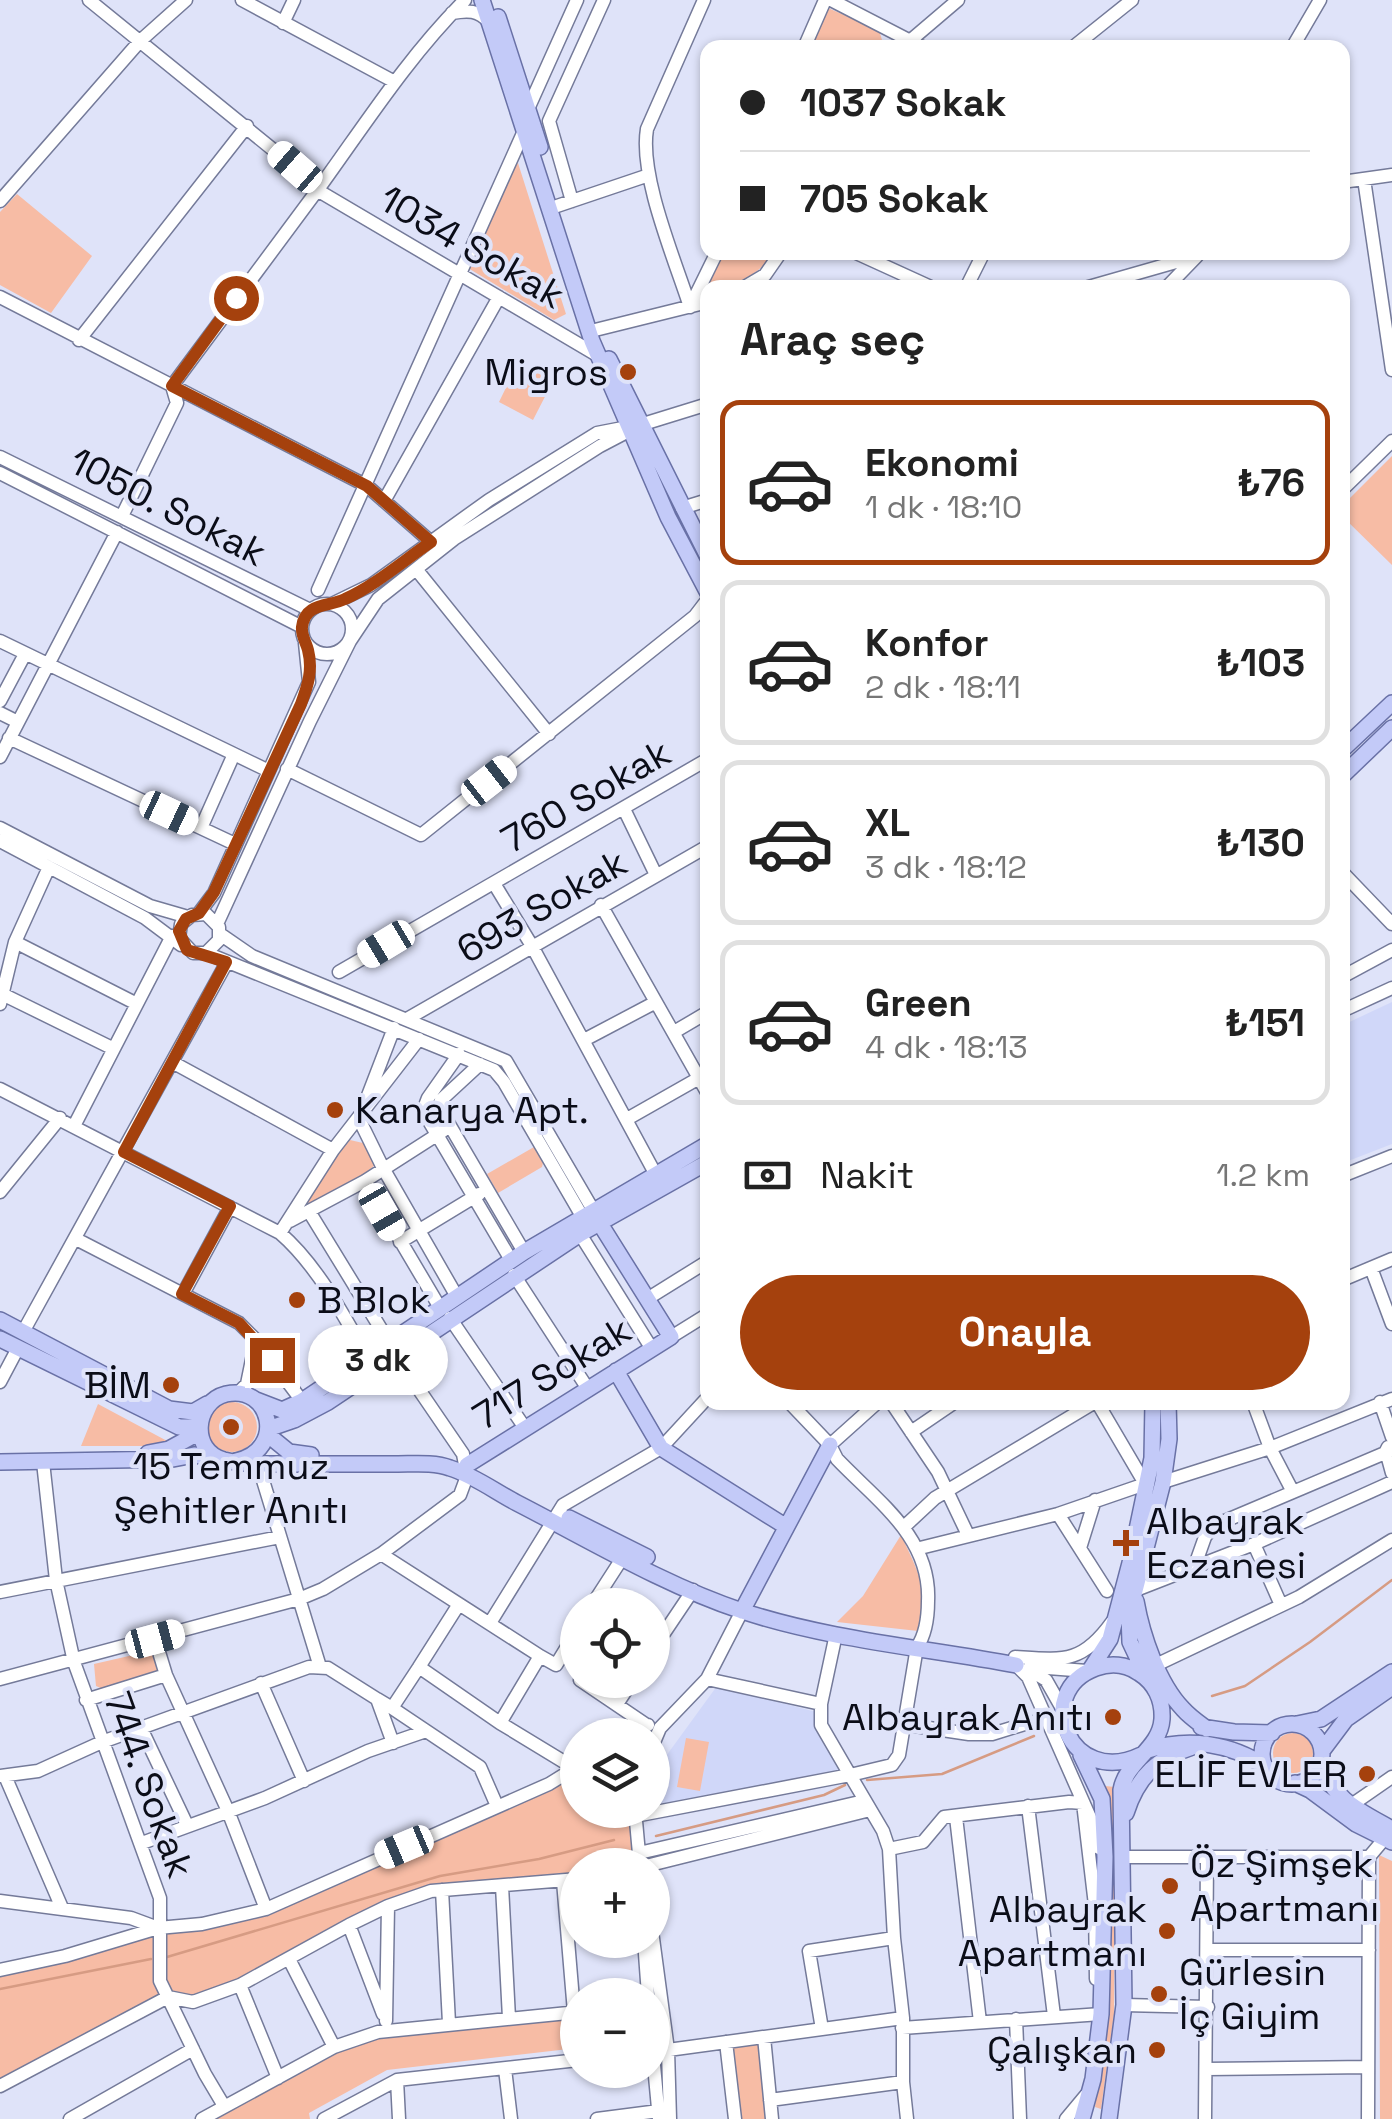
<!DOCTYPE html>
<html lang="tr">
<meta charset="utf-8">
<style>
:root{--surface:#fff;--page:#f2f2f2;--text:#222;--muted:#767676;--line:#e0e0e0;--accent:#a5410d}
body{margin:0;font-family:"Space Grotesk",sans-serif;background:var(--page);color:var(--text);height:100vh;display:flex;flex-direction:column;font-size:38px;white-space:nowrap}
*{box-sizing:border-box;margin:0}
p{font-size:32px;color:var(--muted)}
.icon{flex:none;width:55px;height:55px;fill:none;stroke:currentColor;stroke-width:2;stroke-linecap:round;stroke-linejoin:round}
.map{position:relative;flex:1;overflow:hidden}
.panel{position:absolute;left:700px;top:280px;width:650px;height:1130px;display:flex;flex-direction:column;background:var(--surface);border-radius:20px;box-shadow:0 2px 8px #0004}
.panel>*{flex:none}
.top-card{position:absolute;left:700px;top:40px;width:650px;height:220px;border-radius:20px;box-shadow:0 2px 8px #0004;display:grid;align-content:center;height:220px;padding:0 40px;background:var(--surface)}
.controls{position:absolute;left:560px;top:1588px;display:grid;gap:20px}
.controls a{display:grid;place-items:center;width:110px;height:110px;border-radius:50%;background:var(--surface);box-shadow:0 2px 8px #0004;font-size:50px}
.end{position:absolute;width:45px;height:45px;margin:-22px;border:12px solid #a5410d;background:#fff;box-shadow:0 0 0 5px #fff}
.from{border-radius:50%}
.bubble{position:absolute;height:70px;border-radius:35px;background:var(--surface);box-shadow:0 2px 8px #0004;font-size:32px;font-weight:600;line-height:70px;text-align:center}
.car{position:absolute;width:30px;height:60px;margin:-30px -15px;border-radius:12px;box-shadow:0 0 8px 2px #0007;background:linear-gradient(#fff 24%,#345 0 40%,#fff 0 76%,#345 0 86%,#fff 0)}
.top-card b{display:flex;align-items:center;gap:35px;height:95px;font-size:38px}
.top-card b+b{border-top:2px solid var(--line)}
.top-card i{width:25px;height:25px;background:var(--text)}
ul{padding:0;list-style:none}
li{display:flex;align-items:center;gap:30px;height:165px;margin:0 20px 15px;padding:0 20px;border:5px solid var(--line);border-radius:20px}
li div{flex:1}
li b{display:block;font-size:38px}
li em{font-style:normal;font-weight:600}
li.on{border-color:var(--accent)}
li>.icon{width:90px;height:90px;stroke-width:1.5}
h2{padding:0 40px;font-size:45px;line-height:120px}
.pay{display:flex;align-items:center;gap:25px;height:110px;padding:0 40px;font-size:38px}
.pay p{margin-inline-start:auto}
.cta{display:flex;gap:20px;margin-top:auto;padding:20px 40px}
.cta a{flex:1;height:115px;border-radius:60px;background:var(--accent);color:#fff;font-size:40px;font-weight:600;line-height:115px;text-align:center}
.map>svg:first-child{display:block}
.built{fill:#d0d7f9}
.green{fill:#f7bca5}
.lines{fill:none;stroke-linecap:round;stroke-linejoin:round}
.stream{stroke:#d69b83;stroke-width:2.5}
.minor-casing{stroke:#747a99;stroke-width:15}
.major-casing{stroke:#6971a6;stroke-width:18}
.minor{stroke:#fff;stroke-width:12}
.major{stroke:#c3caf8;stroke-width:15}
.route{stroke:#a5410d;stroke-width:12}
.poi-dot{fill:#a5410d;stroke:#dfe3f9;stroke-width:4}
.labels{text-anchor:middle;stroke-width:8;stroke-linejoin:round;paint-order:stroke}
.street-label{font-size:38px;fill:#0b0d18;stroke:#dfe3f9}
.poi-label{font-size:38px;fill:#0b0d18;stroke:#dfe3f9;text-anchor:end}
</style>
<div class="map">
<svg width="1392" height="2119" viewBox="0 0 1392 2119">
<rect width="100%" height="100%" fill="#dfe3f9"/>
<path class="built" d="M1392,1002V1144L1343,1163V1025Z
M717,1686L816,1712L817,1732L842,1773L653,1808V1774Z"/>
<path class="green" d="M828,8L879,30L882,40L879,47L810,48Z
M518,163L566,314L554,320L468,268L513,166Z
M17,194L92,256L51,313L0,285V212Z
M720,253H773C760,275 733,287 708,288L707,290L706,288Z
M518,363L553,381L533,420L499,402Z
M1392,456V565L1343,517L1342,506Z
M350,1140L363,1143L375,1165L361,1177L307,1208L304,1204L330,1164Z
M534,1147L543,1163L542,1167L498,1193L487,1174Z
M207 1427a25 25 0 1 1 50 0a25 25 0 1 1-50 0Z
M98,1404L169,1442L159,1446H81Z
M901,1535C915,1565 934,1598 918,1631L837,1622L863,1596Z
M155,1650L165,1668L105,1690L96,1686L94,1664Z
M1273 1753a20 20 0 1 1 40 0a20 20 0 1 1-40 0Z
M686,1738L709,1742L700,1791L677,1787Z
M577,1768L578,1810H635L640,1865H578L577,1879L431,1891L193,2002L168,1997L0,2086V1970L266,1909Z
M1105,1786L1115,1787L1114,2014L1101,2109L1095,2107L1108,2014V1797Z
M1379,1855L1392,1861V2119H1380Z
M577,2017V2048L387,2070L309,2113L310,2119H205L366,2037Z
M758,2043L767,2119H741L731,2047Z"/>
<g class="lines">
<path class="stream" d="M1212,1696L1245,1686L1310,1642L1392,1580
M867,1780L942,1774L1034,1736
M656,1836L824,1795L845,1785
M167,1957L440,1876L539,1859L614,1840
M0,1989L151,1959"/>
<g class="minor-casing">
<path id="minor" d="M89,0L319,187
M242,0L393,81
M831,0L924,48
M452,13C468,10 478,10 489,22
M283,23L294,0
M911,40L958,0
M804,48L825,0
M1072,48L1132,0
M1292,48L1320,0
M528,109L577,0
M1364,179L1392,370
M1342,182L1392,175
M317,190L597,355
M0,201L140,41L186,0
M572,201L549,121L604,0
M557,206L649,175
M854,252L933,288
M743,288L765,275L781,252
M966,288L984,252
M1085,288L1197,256
M1166,288L1196,257
M0,297L367,486L431,542
M690,307C675,260 639,176 647,129L704,0
M690,307L717,252
M595,330L708,302
M79,340L247,126
M172,386C221,320 270,254 319,188C366,123 408,57 465,0
M0,457L310,610
M0,473L302,627
M1342,490L1392,441
M384,501L499,297
M682,508L708,500
M122,516L177,403L172,386
M416,569L549,734
M318,590L524,131
M302 629a25 25 0 1 1 50 0a25 25 0 1 1-50 0Z
M332,604L371,585L489,500L597,433L633,426
M0,641L269,771
M0,701L25,654
M0,713L18,722
M9,738L235,844
M0,757L117,532
M287,769L421,835L695,616L708,599
M624,809L656,875
M0,828L150,906L188,917
M201,828L234,754
M0,841L145,918L181,945
M1342,872L1392,924
M495,885L532,946L656,1175
M601,905L708,1094
M199,913L214,893L309,682L305,643
M217,924L310,721L350,641L378,599L454,539L600,446L640,425L708,404
M220,934L252,956L506,1061L596,1215
M15,942L135,1003
M206,953L219,940V927L206,914L192,915L181,924L179,938L193,953H206L494,1070L504,1082L586,1223
M339,972L708,759
M1342,977L1392,950
M0,993L112,1048
M0,1004L15,942L49,867
M1342,1011L1392,988
M407,1019L708,846
M394,1028L359,1119L383,1168L456,1295
M674,1032L708,1012
M584,1040L656,1002
M459,1054L428,1098L423,1111L511,1260
M172,1062L333,1150
M480,1064L441,1100L439,1107L524,1252
M0,1089L280,1233C316,1264 344,1315 367,1357
M627,1119L708,1073
M74,1126L172,936
M1342,1176L1392,1156
M365,1181L439,1306
M0,1192L60,1118
M310,1213L389,1342
M290,1221L365,1181L443,1131
M280,1233L333,1150L419,1039
M580,1234L652,1349
M76,1239L239,1323L256,1340L302,1401
M400,1242L479,1194
M1371,1268L1392,1324
M514,1275L588,1389
M1342,1280L1392,1259
M183,1294L230,1207
M647,1299L708,1261
M450,1318L525,1428
M23,1332L227,962
M671,1337L708,1314
M0,1382L18,1348
M238,1393L247,1384L256,1340
M789,1402L830,1445L837,1459C877,1501 931,1537 928,1601C928,1616 926,1634 917,1647L899,1755L892,1765L850,1775L821,1725V1704L836,1634
M891,1402L938,1472L968,1535
M1097,1402L1144,1482
M1253,1402L1270,1448L1293,1492
M1380,1402L1392,1437
M911,1432L955,1402
M830,1445L878,1402
M1388,1447L1386,1451L1392,1473
M43,1462L56,1580L74,1662L160,1898V1981L205,2074L224,2106
M258,1464L320,1667
M1163,1482L1270,1448L1392,1399
M1058,1514L1107,1591
M905,1526L935,1498L1095,1402
M1254,1544L1281,1605
M920,1548L1058,1514L1148,1483
M1080,1548L1095,1500
M381,1554L540,1656
M1194,1568L1205,1537L1213,1526L1392,1450
M1136,1590L1254,1544L1392,1482
M0,1592L280,1537
M592,1605L623,1557
M490,1623L563,1505L661,1448L708,1397
M155,1639L166,1675L228,1811L266,1909
M652,1651L693,1590
M1015,1657C1063,1660 1082,1664 1112,1622
M1031,1663L1048,1668L1087,1671
M1158,1664L1299,1597L1392,1540
M1016,1665L1028,1677L1092,1822L1099,1848
M419,1667L459,1604
M1028,1669L1046,1680L1063,1710
M0,1679L299,1599L323,1589L381,1554L460,1495L467,1476L463,1454L396,1356
M707,1679L821,1704
M580,1680L645,1724
M261,1683L304,1781
M86,1700L166,1675
M617,1704L633,1680
M392,1708L480,1767L497,1806
M500,1723L540,1656L556,1665L578,1629
M902,1724L969,1734H992L1031,1722
M141,1728L187,1825
M629,1735L648,1725
M393,1743L377,1699L392,1708L419,1667L500,1723L574,1768
M652,1747L660,1728L707,1679L742,1611
M0,1776L38,1771L102,1742L309,1667L328,1668L377,1699
M5,1776L62,1908
M1028,1806L1054,2016
M1350,1806L1392,1777
M635,1810L640,1865
M635,1816L850,1775L883,1831L889,1849
M956,1817L980,2022
M142,1843L265,1798L368,1751L426,1731
M639,1853L864,1801
M1124,1857H1369
M650,1865L870,1810
M563,1881L574,2012
M502,1886L509,2018
M442,1890L449,2023
M0,1901L131,1918L158,1928
M349,1925L383,2014
M652,1931L668,2050L670,2119
M894,1938L903,2018V2082L907,2119
M644,1940L648,1995
M1208,1950H1369
M289,1959L334,2047
M0,1970L65,1956L158,1928L202,1924L266,1909L549,1784L578,1766
M240,1985L278,2078
M1124,2005L1208,2007
M1016,2019L1020,2119
M386,2021L388,1906
M902,2028L1101,2014
M822,2029L809,1951L894,1938L889,1849L923,1842L944,1817L1069,1802L1083,1803L1095,1905L1096,1979
M764,2037L772,2119
M726,2042L735,2119
M652,2044L659,2119
M668,2050L903,2018
M505,2069L511,2119
M1207,2069L1367,2067
M397,2080L399,2119
M0,2086L168,1997L193,2002L240,1985L349,1925L388,1906L431,1891L578,1879
M770,2100L903,2082
M70,2119L193,2049
M202,2119L334,2047L378,2032L578,2012
M324,2119L397,2080L578,2060
M597,2119L659,2111
M1066,2119L1086,2095
M1205,2119L1207,1857
M1368,2119L1369,1857L1385,1838"/>
</g>
<g class="major-casing">
<path id="major" d="M482,0L592,341L668,517L708,593
M498,17L540,147
M609,359L708,557
M1342,750L1392,703
M1342,776L1392,728
M0,1320L169,1409L193,1412L207,1404
M0,1339L179,1427H199
M616,1371L661,1448L785,1526
M256,1400L282,1410L302,1401L524,1252L708,1144
M268,1429L294,1420L328,1402L580,1234L708,1162
M267,1434L289,1452L311,1455
M148,1453L169,1449L200,1432
M236,1461C287,1450 271,1384 226,1394C194,1402 190,1451 224,1460C245,1465 270,1464 292,1464C327,1464 362,1464 398,1464C414,1464 434,1462 450,1468C473,1475 496,1492 517,1503C589,1540 666,1586 742,1611C830,1640 926,1648 1016,1665
M0,1462L173,1459L194,1455L215,1458
M467,1465L671,1337L599,1222
M569,1518L647,1557
M1136,1601C1142,1635 1158,1683 1183,1709C1190,1717 1199,1723 1207,1729
M742,1611L830,1445
M1090,1670L1110,1639L1130,1563L1152,1458L1153,1402
M1146,1676L1130,1642L1129,1614L1163,1482L1169,1439L1168,1402
M1297,1724L1321,1719L1392,1672
M1262 1754a30 30 0 1 1 60 0a30 30 0 1 1-60 0Z
M1201,1727L1234,1732L1272,1733
M1148,1750C1188,1737 1231,1743 1266,1767
M1322,1751L1346,1719L1392,1687
M1081,1755L1102,1799L1105,1857L1101,2014L1093,2079L1082,2119
M1321,1762C1332,1800 1360,1811 1392,1829
M1295,1783L1310,1790L1356,1824L1392,1842
M1126,1813C1138,1775 1158,1758 1195,1746
M1109,2119L1124,2005L1121,1790C1126,1761 1160,1749 1162,1719C1163,1700 1155,1683 1139,1673C1126,1664 1110,1663 1096,1668C1031,1692 1070,1789 1141,1755"/>
</g>
<use href="#minor" class="minor"/>
<use href="#major" class="major"/>
</g>
<g class="lines">
<path class="route" d="M236,298L172,386L367,486L431,542C403,561 376,585 345,599C329,607 305,602 302,627C301,635 306,642 308,650C313,670 308,685 301,704L214,892L199,913L186,919L179,931L187,950L226,962L124,1152L230,1206L182,1294L239,1323L272,1360"/>
</g>
<g class="poi-dot">
<circle cx="628" cy="372" r="10"/>
<circle cx="335" cy="1110" r="10"/>
<circle cx="297" cy="1300" r="10"/>
<circle cx="171" cy="1385" r="10"/>
<circle cx="231" cy="1427" r="10"/>
<path d="M1121 1528h10v10h10v10h-10v10h-10v-10h-10v-10h10z"/>
<circle cx="1113" cy="1717" r="10"/>
<circle cx="1367" cy="1774" r="10"/>
<circle cx="1170" cy="1886" r="10"/>
<circle cx="1167" cy="1931" r="10"/>
<circle cx="1159" cy="1994" r="10"/>
<circle cx="1157" cy="2050" r="10"/>
</g>
<g class="labels">
<g class="street-label">
<text transform="translate(472 247) rotate(30)" y="13">1034 Sokak</text>
<text transform="translate(168 507) rotate(27)" y="13">1050. Sokak</text>
<text transform="translate(586 796) rotate(-30)" y="13">760 Sokak</text>
<text transform="translate(542 906) rotate(-30)" y="13">693 Sokak</text>
<text transform="translate(552 1373) rotate(-32)" y="13">717 Sokak</text>
<text transform="translate(149 1785) rotate(70)" y="13">744. Sokak</text>
</g>
<g class="poi-label">
<text x="608" y="385">Migros</text>
<text x="355" y="1123" text-anchor="start">Kanarya Apt.</text>
<text x="317" y="1313" text-anchor="start">B Blok</text>
<text x="151" y="1398">BİM</text>
<text x="231" y="1479" text-anchor="middle">15 Temmuz<tspan x="231" dy="44">Şehitler Anıtı</tspan></text>
<text x="1146" y="1534" text-anchor="start">Albayrak<tspan x="1146" dy="44">Eczanesi</tspan></text>
<text x="1093" y="1730">Albayrak Anıtı</text>
<text x="1347" y="1787">ELİF EVLER</text>
<text x="1190" y="1877" text-anchor="start">Öz Şimşek<tspan x="1190" dy="44">Apartmanı</tspan></text>
<text x="1147" y="1922">Albayrak<tspan x="1147" dy="44">Apartmanı</tspan></text>
<text x="1179" y="1985" text-anchor="start">Gürlesin<tspan x="1179" dy="44">İç Giyim</tspan></text>
<text x="1137" y="2063">Çalışkan</text>
</g>
</g>
</svg>
<div class="controls">
<a><svg class="icon" aria-label="locate" viewBox="0 0 24 24"><circle cx="12" cy="12" r="6"/><path d="M12 2v4M12 18v4M2 12h4M18 12h4"/></svg></a>
<a><svg class="icon" aria-label="layers" viewBox="0 0 24 24"><path d="M12 4l9 5-9 5-9-5zM3 14l9 5 9-5"/></svg></a>
<a>+</a>
<a>−</a>
</div>
<i class="end from" style="left:236px;top:298px"></i>
<i class="end" style="left:272px;top:1360px"></i>
<div class="bubble" style="left:308px;top:1325px;width:140px">3 dk</div>
<i class="car" style="left:295px;top:167px;rotate:311deg"></i>
<i class="car" style="left:489px;top:781px;rotate:52deg"></i>
<i class="car" style="left:169px;top:813px;rotate:115deg"></i>
<i class="car" style="left:386px;top:944px;rotate:239deg"></i>
<i class="car" style="left:382px;top:1212px;rotate:150deg"></i>
<i class="car" style="left:155px;top:1639px;rotate:75deg"></i>
<i class="car" style="left:404px;top:1847px;rotate:247deg"></i>
<div class="top-card">
<b><i class="from"></i>1037 Sokak</b>
<b><i></i>705 Sokak</b>
</div>
<section class="panel">
<h2>Araç seç</h2>
<ul>
<li class="on"><svg class="icon" aria-label="car" viewBox="0 0 24 24"><path d="M5 17H2v-5l4-1 3-4h7l3 4 3 1v5h-3M9 17h6M6 11h13"/><circle cx="7" cy="17" r="2"/><circle cx="17" cy="17" r="2"/></svg><div><b>Ekonomi</b><p>1 dk · 18:10</p></div><em>₺76</em></li>
<li><svg class="icon" aria-label="car" viewBox="0 0 24 24"><path d="M5 17H2v-5l4-1 3-4h7l3 4 3 1v5h-3M9 17h6M6 11h13"/><circle cx="7" cy="17" r="2"/><circle cx="17" cy="17" r="2"/></svg><div><b>Konfor</b><p>2 dk · 18:11</p></div><em>₺103</em></li>
<li><svg class="icon" aria-label="car" viewBox="0 0 24 24"><path d="M5 17H2v-5l4-1 3-4h7l3 4 3 1v5h-3M9 17h6M6 11h13"/><circle cx="7" cy="17" r="2"/><circle cx="17" cy="17" r="2"/></svg><div><b>XL</b><p>3 dk · 18:12</p></div><em>₺130</em></li>
<li><svg class="icon" aria-label="car" viewBox="0 0 24 24"><path d="M5 17H2v-5l4-1 3-4h7l3 4 3 1v5h-3M9 17h6M6 11h13"/><circle cx="7" cy="17" r="2"/><circle cx="17" cy="17" r="2"/></svg><div><b>Green</b><p>4 dk · 18:13</p></div><em>₺151</em></li>
</ul>
<div class="pay"><svg class="icon" aria-label="cash" viewBox="0 0 24 24"><path d="M3 7h18v10H3z"/><circle cx="12" cy="12" r="2"/></svg>Nakit<p>1.2 km</p></div>
<div class="cta"><a>Onayla</a></div>
</section>
</div>
